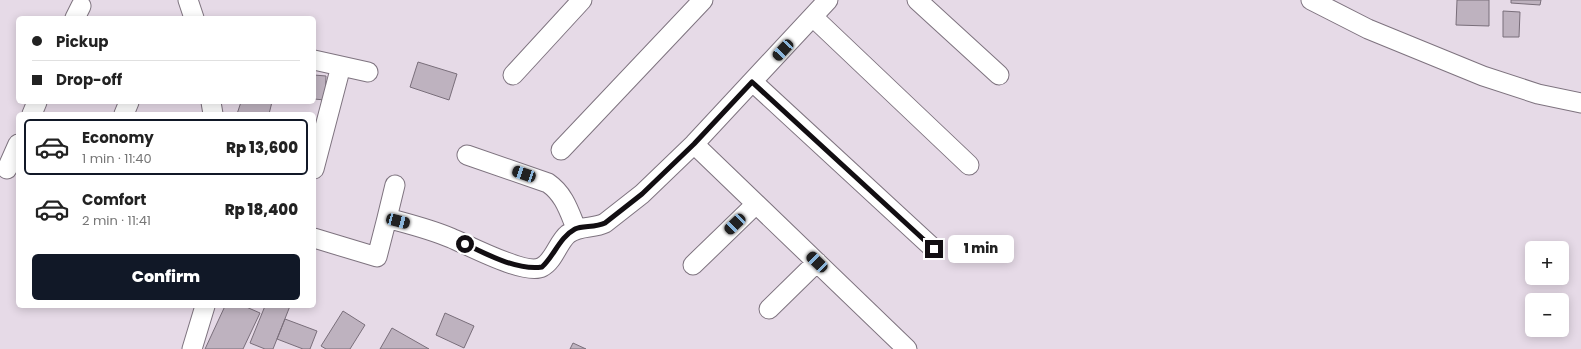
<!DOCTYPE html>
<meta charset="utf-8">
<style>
:root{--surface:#fff;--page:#f2f2f2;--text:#222;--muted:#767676;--line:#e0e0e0;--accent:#111827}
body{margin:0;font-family:Poppins,sans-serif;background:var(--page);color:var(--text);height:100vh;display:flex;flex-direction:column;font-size:15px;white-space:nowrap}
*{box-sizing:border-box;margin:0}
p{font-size:13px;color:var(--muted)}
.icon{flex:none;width:22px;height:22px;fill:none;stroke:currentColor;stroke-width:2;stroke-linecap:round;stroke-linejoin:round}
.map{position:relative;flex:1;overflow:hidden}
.panel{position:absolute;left:16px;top:112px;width:300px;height:196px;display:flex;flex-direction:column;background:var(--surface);border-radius:6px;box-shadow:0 2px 10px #0003}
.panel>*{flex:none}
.hud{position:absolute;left:16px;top:16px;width:300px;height:88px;border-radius:6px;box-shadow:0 2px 10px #0003;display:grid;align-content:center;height:88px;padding:0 16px;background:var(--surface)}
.fabs{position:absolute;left:1525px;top:241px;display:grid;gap:8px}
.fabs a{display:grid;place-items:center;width:44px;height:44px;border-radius:6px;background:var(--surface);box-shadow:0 2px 10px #0003;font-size:20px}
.end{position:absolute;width:18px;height:18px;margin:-9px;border:5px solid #120e12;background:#fff;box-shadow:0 0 0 2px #fff}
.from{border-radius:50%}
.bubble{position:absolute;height:28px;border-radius:6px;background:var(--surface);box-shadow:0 2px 10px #0003;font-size:13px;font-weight:800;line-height:28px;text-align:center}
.car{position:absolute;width:12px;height:24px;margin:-12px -6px;border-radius:5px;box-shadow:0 0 3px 1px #0007;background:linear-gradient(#222 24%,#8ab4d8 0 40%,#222 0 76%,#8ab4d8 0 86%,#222 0)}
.hud b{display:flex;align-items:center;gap:14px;height:38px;font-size:15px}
.hud b+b{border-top:1px solid var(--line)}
.hud i{width:10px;height:10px;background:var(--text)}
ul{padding:7px 0 0;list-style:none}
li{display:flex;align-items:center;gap:12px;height:56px;margin:0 8px 6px;padding:0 8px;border:2px solid transparent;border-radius:6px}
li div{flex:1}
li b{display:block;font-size:15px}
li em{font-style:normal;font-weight:800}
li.active{border-color:var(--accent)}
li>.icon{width:36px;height:36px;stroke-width:1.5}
.action{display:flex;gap:8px;margin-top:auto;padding:8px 16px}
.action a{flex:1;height:46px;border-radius:6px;background:var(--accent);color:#fff;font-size:16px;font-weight:800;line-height:46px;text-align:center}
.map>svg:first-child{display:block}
.building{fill:#beb2bf;stroke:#796e7a}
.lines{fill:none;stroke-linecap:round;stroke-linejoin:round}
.minor-casing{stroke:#7e737f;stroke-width:21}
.minor{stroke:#fff;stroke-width:19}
.route{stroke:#120e12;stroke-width:5}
</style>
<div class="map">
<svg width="1581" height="349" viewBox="0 0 1581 349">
<rect width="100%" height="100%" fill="#e6dae7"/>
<path class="building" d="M1457,0H1489V26L1456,25Z
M1511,0H1541L1540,5L1511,3Z
M1503,11L1520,12L1519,37H1503Z
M418,62L457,74L449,100L410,87Z
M314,75L326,76L325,100L314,99Z
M241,102H272L269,114H237Z
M225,306H244L260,313L243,349H205Z
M265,306H290L273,349H265L250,343Z
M343,311L365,325L350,349H326L321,346Z
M445,313L474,326L464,348L436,335Z
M285,319L317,331L310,349H303L277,339Z
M392,328L429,349H380Z
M573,343L586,349H570Z"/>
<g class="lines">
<g class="minor-casing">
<path id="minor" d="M188,0L194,18
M917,0L999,75
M1311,0L1368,29L1483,76L1538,94L1581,103
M813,17L969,165
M75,18L81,6
M314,60L341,66
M513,75L582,0
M753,82L934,249
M211,102L213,114
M32,114L37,102
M124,114L129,102
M694,144L907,349
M561,150L703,0
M467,155L548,183C564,194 569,211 576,228
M7,169L18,144
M314,169L341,66L368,72
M395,185L387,218C409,224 430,229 451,238C468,245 526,276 542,267C554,261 558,242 568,234C580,225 593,229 605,223L642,194L694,144L828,0
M314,238L377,257L387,218
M693,265L756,204
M769,309L817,262
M192,349L205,306"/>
</g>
<use href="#minor" class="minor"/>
</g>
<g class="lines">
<path class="route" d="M465,244C486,254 518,271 542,267C554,256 560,237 575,229C582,225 595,228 605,223L642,194L694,144L752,82L934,249"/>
</g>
</svg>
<div class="fabs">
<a>+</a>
<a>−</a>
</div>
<i class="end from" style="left:465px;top:244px"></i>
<i class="end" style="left:934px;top:249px"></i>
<div class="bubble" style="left:948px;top:235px;width:66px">1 min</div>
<i class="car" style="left:783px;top:50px;rotate:223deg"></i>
<i class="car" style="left:524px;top:174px;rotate:289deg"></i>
<i class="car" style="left:398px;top:221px;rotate:105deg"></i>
<i class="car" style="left:735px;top:224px;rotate:226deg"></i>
<i class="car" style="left:817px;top:262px;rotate:314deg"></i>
<div class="hud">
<b><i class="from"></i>Pickup</b>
<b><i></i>Drop-off</b>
</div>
<section class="panel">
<ul>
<li class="active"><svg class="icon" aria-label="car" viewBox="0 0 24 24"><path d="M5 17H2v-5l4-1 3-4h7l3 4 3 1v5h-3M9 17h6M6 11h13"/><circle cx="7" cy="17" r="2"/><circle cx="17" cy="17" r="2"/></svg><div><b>Economy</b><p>1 min · 11:40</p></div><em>Rp 13,600</em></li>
<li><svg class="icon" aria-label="car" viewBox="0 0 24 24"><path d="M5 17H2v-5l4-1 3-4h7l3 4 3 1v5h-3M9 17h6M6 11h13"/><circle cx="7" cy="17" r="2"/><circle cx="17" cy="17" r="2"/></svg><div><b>Comfort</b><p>2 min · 11:41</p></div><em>Rp 18,400</em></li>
</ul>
<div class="action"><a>Confirm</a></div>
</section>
</div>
